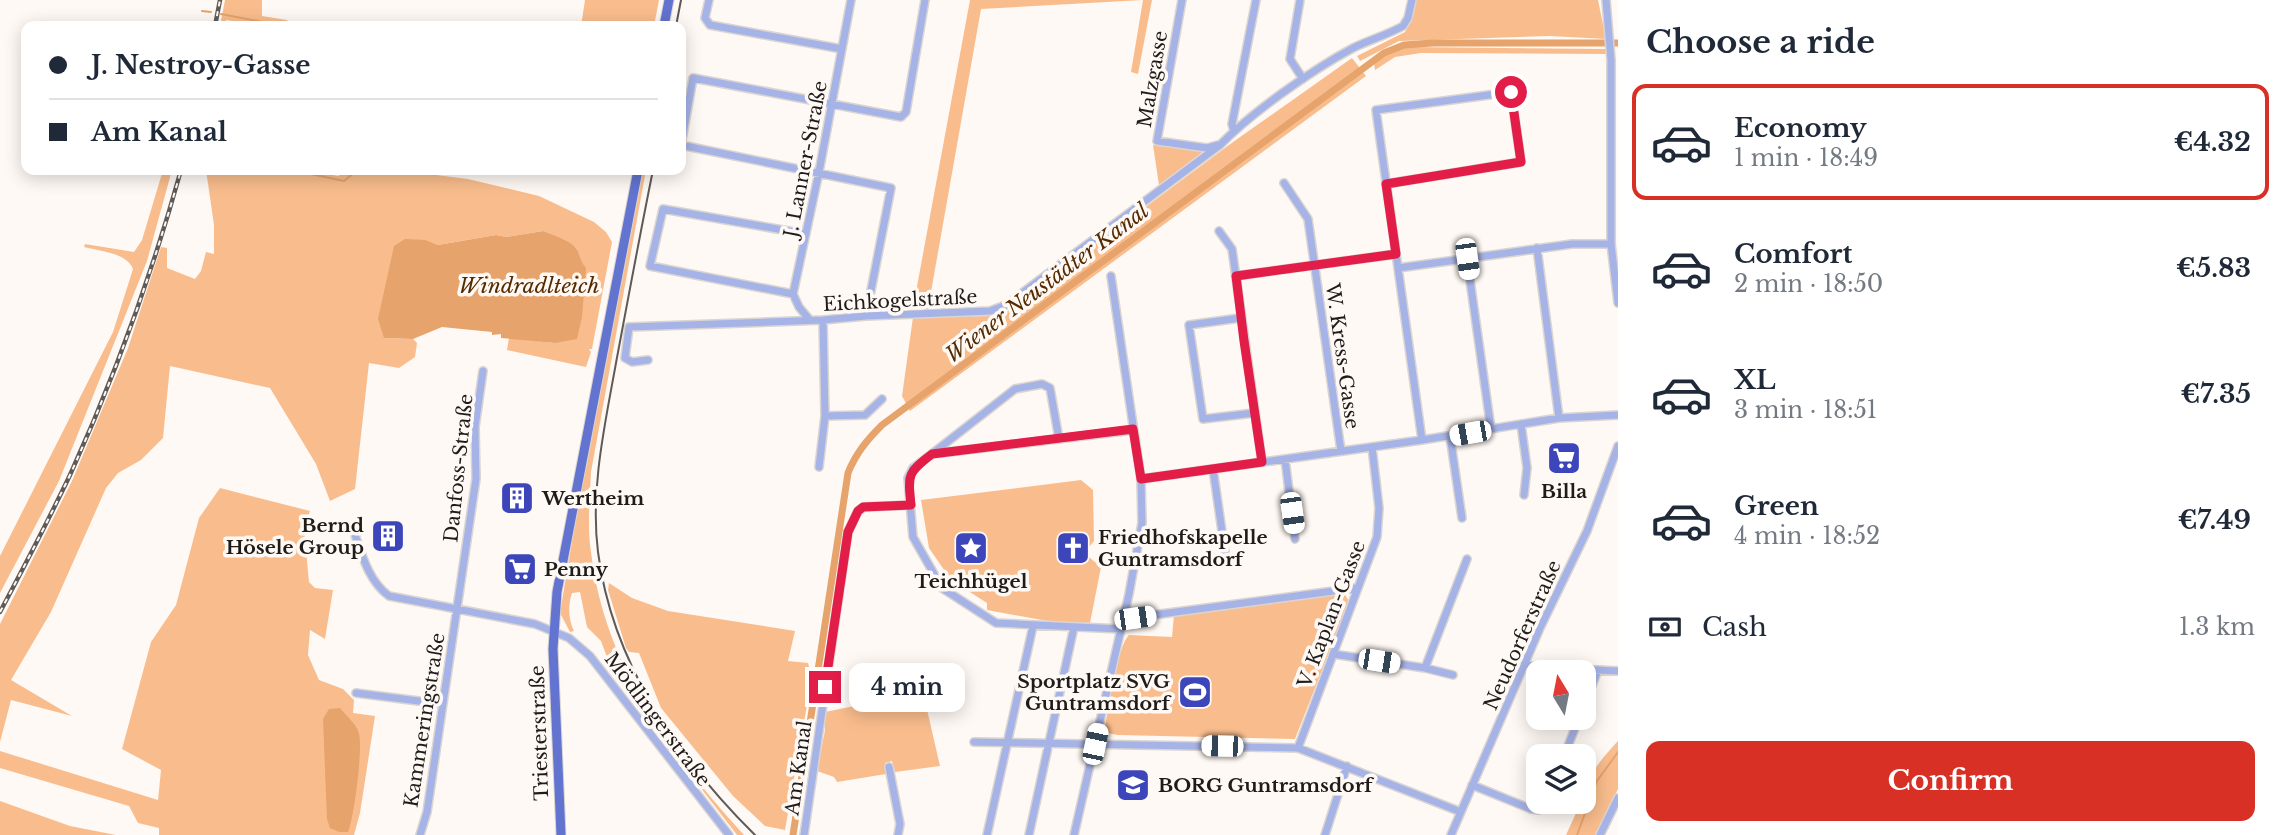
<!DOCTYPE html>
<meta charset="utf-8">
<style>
:root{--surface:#fff;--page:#f6f6f7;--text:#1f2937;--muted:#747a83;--line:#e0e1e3;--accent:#d93025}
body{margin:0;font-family:"Libre Baskerville",serif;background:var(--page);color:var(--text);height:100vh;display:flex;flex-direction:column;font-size:26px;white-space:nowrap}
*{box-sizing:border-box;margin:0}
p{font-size:23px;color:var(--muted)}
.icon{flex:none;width:38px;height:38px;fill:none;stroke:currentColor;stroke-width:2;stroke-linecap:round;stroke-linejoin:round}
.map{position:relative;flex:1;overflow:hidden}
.drawer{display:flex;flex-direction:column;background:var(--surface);width:665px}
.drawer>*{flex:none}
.hud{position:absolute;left:21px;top:21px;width:665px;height:154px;border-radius:14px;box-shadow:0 4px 18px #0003;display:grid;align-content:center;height:154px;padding:0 28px;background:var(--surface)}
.needle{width:46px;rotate:350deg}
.buttons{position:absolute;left:1526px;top:660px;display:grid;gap:14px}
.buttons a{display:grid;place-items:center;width:70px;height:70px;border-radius:14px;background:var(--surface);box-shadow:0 4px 18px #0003;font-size:35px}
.end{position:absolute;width:32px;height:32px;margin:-16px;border:9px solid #e11d48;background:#fff;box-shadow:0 0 0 4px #fff}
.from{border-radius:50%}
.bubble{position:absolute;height:49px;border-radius:14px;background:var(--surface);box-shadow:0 4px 18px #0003;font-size:23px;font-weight:700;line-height:49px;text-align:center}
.car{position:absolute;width:21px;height:42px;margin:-21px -10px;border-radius:9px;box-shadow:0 0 5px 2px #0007;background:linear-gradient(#fff 24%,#345 0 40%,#fff 0 76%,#345 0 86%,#fff 0)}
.hud b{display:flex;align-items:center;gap:24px;height:66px;font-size:26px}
.hud b+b{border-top:2px solid var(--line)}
.hud i{width:18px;height:18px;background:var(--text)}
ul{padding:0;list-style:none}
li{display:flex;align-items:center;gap:21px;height:116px;margin:0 14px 10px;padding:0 14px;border:4px solid transparent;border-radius:14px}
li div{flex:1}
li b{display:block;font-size:26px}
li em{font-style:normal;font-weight:700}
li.on{border-color:var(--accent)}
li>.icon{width:63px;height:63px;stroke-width:1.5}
h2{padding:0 28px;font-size:32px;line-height:84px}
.pay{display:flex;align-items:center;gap:18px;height:77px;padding:0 28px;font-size:26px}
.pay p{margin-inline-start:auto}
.cta{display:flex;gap:14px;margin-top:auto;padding:14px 28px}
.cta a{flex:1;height:80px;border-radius:14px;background:var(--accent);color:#fff;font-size:28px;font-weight:700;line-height:80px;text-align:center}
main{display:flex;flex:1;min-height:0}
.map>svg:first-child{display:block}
.green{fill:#f9bd8d}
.water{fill:#e6a36b}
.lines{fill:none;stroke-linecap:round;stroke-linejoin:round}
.stream{stroke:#e6a36b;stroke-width:2}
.canal{stroke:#e6a36b;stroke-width:7}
.minor-casing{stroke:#dbd5d2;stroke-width:10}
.major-casing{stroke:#dbd5d2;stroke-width:11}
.minor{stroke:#a6b3e6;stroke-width:7}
.major{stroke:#6273d0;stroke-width:9}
.tram{stroke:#5e5a58;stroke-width:2}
.rail-casing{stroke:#5e5a58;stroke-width:4.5}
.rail{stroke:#fff9f5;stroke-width:2;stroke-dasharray:5;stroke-linecap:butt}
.route{stroke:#e11d48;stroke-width:9}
.labels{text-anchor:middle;stroke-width:7;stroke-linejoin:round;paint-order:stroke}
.street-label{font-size:19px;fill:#1e1b19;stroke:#fff9f5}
.poi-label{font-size:19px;font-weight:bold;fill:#1e1b19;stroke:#fff9f5;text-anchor:start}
.water-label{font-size:21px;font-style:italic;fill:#562b00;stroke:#fff9f5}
</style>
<main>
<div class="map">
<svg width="1618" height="835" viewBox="0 0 1618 835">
<rect width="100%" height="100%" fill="#fff9f5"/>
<path class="green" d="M225,0H262V16L287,20L290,25L264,26L226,20L225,26H220Z
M585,0H659L654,26H581Z
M970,0H1152L1138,74L1131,72L1143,0L981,9L928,309L913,308Z
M1416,0H1598L1606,39L1550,36L1399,41L1360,61L1357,56L1405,32L1413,17Z
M1407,47L1606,49V54L1421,53L1395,57L1375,70L1374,63L1388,54Z
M1352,58L1366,76L910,411L902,396L913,317L992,316L1026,305L1018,302L1233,142Z
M1153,145L1204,151L1159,185Z
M163,170H172L147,261L59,481L0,593V556L113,332L133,269C127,253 100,251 84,247L85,244L134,252L142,240Z
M206,170H305L338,176L350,170H396L468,179L539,196L594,222L606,232L612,242L592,349H589L591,352L586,367L507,350L509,338L555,343L582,317L580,261L576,248L563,239L543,231L506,237L496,235L438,245L426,240L384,338L413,339L417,343L415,357L399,368L369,363L355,489L330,501L316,464L270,388L170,366L163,438L141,460L118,473L106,488L51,612L11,680L72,716L11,700L0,742V624L72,481L128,348L161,247L167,248V268L195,279L201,271L206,252L214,254V225Z
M641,170H646L591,472C590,499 587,526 591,552C604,664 670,754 744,835H737L626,691L610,665L601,641L587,627L580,592L572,593C568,605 568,619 574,631L570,632L560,613L583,475Z
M1081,480L1093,490L1094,541L1084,553L1101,567L1090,623L1053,622L987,610V603L951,580L929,548L921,500Z
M220,488L310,511L304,528L309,582L315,588L333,590L325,639L310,630L308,655L319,680L343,689L354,700L353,713L375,716L360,813L354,835H159V828L138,823L129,806L0,768V751L158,800L161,770L122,749L151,642L176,605L199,518Z
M609,583L632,598L668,611L795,631L788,661L808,663L812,677L785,830L765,826L733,796L661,708L639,653L629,652L626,648L608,590Z
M1344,593L1349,601L1295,739L1117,735L1104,732C1108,713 1117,646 1129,635L1172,637L1174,615Z
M923,692L940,766L895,772L892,761L885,763L886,774L837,782L834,777L817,771L825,730V712Z
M1618,741V789L1596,835H1566L1581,802H1584C1584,778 1603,757 1618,741Z
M0,801L70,826L116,835H0Z"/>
<path class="water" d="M543,231C553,235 567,239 575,247C580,253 580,262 586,268L582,317L577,339L555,343L501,338V334L492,335V332L442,327L413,339L384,338L378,319L394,246L405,239L426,240L438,245L496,235L506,237Z
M340,708C346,716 357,724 359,734C363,749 354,818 348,832H339L330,828L327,819L323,719L329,709Z"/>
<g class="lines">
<path class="stream" d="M202,11L211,12
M221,14L284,26
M292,170L344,181L357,170
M1577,835L1597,781L1618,752"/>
<path class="canal" d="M793,835L848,473C856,453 867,440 882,425L1384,53L1404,45L1433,43H1618"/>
<g class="minor-casing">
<path id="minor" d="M709,0L705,18L710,25L842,49
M1182,0L1157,141L1207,148L1218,145
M1300,0L1290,59L1303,79
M1606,0L1611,60V244L1618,303
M1234,131L1232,124L1256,0
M1284,183L1308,219L1341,451
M1386,184L1521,162L1511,92L1376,110L1422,440
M1219,231L1232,249L1262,462
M1537,248L1559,418
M1467,259L1491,429
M1398,268L1572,244H1611
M1236,276L1396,254
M793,294L650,266L663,209L806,234
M866,316L891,188L681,145L693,78L901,117L906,112L925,0
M1240,318L1189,325L1203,419L1254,413
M809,319L799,307L793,294L819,172L851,0
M648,360L632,362L625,358L629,327L823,320L866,316L990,311L1006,305L1220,145C1252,112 1312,70 1353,48C1369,40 1387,35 1403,26L1408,18L1412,0
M825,416L865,415L882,399
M1521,424L1527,468L1524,495
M1450,436L1462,518
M933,453L1015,389L1042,384L1050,388L1059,439
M1285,459L1295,539
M819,467L825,416L823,320
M1213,469L1225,552
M1141,479L1422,440L1559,418L1618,415
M352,526C361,551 367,580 389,596L535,624L569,638L590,656L729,835
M1123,619L1356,588
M1120,629L996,623L942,588L913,537L908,478L913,468L932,454L1133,430
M1333,654L1425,668L1453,675
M1525,664L1536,667L1618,671
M1425,668L1467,559
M356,693L442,704
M1584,706L1598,670
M974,742L1298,748L1461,812
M1298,748L1377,537L1379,508L1372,447
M1564,756L1579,718
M889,767L900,824L898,835
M1472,785L1531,809L1539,810L1545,802
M420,835L427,812L476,479L475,427L483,371
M804,835L848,532L858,511L864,507L911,505
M987,835L1033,626
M1029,835L1074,627
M1074,835L1129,594L1142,523L1141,479L1111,276
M1325,835L1347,766
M1451,835L1540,628L1587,531L1618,446
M1600,835L1618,798"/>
</g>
<g class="major-casing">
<path id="major" d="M664,26L669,0
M561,835L553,649L557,592L638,170"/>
</g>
<use href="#minor" class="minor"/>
<use href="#major" class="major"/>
<path class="tram" d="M676,26L681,0
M653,170C640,234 628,299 616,363C605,424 590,490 598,552C612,662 678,759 755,835"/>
<g class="rail-casing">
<path id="rail" d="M215,26L220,0
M0,612C24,567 48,521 70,475C115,376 152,274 181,170"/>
</g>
<use href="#rail" class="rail"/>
</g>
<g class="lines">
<path class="route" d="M825,687L848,532L858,511L863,507L911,505C908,475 907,473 932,454L1133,429L1141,479L1262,462L1244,341L1236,276L1396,254L1386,184L1521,162L1511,92"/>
</g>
<defs>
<g id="supermarket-square" transform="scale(1.75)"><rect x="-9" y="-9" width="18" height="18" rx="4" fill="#3c45b9" stroke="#fff9f5"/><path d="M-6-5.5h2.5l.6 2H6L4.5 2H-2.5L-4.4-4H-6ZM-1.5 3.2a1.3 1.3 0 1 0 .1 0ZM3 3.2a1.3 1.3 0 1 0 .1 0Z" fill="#fff"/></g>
<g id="building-square" transform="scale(1.75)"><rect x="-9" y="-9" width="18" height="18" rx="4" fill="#3c45b9" stroke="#fff9f5"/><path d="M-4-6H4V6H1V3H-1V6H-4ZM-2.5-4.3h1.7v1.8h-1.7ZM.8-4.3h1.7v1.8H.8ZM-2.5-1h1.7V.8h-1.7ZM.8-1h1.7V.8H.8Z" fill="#fff"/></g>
<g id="sight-square" transform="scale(1.75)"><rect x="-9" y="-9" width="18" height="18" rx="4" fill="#3c45b9" stroke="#fff9f5"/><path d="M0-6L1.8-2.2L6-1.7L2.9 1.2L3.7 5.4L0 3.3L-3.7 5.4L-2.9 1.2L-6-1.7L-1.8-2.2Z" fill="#fff"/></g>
<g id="church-square" transform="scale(1.75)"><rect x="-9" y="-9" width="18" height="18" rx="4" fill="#3c45b9" stroke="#fff9f5"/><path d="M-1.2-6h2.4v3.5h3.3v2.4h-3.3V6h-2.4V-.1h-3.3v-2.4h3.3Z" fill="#fff"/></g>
<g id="stadium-square" transform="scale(1.75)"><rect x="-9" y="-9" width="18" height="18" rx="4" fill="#3c45b9" stroke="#fff9f5"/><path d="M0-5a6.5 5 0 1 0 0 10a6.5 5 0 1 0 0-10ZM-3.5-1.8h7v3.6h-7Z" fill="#fff"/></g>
<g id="school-square" transform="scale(1.75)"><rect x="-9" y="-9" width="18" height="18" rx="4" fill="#3c45b9" stroke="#fff9f5"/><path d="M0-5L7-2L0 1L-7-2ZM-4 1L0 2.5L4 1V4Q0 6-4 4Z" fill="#fff"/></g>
</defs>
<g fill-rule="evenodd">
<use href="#supermarket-square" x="1564" y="458"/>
<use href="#building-square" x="517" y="498"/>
<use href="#building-square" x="388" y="536"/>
<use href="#sight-square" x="971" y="548"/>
<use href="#church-square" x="1073" y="548"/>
<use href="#supermarket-square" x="520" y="569"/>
<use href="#stadium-square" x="1195" y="692"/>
<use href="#school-square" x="1133" y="785"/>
</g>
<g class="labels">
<g class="street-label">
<text transform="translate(1152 79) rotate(-80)" y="7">Malzgasse</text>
<text transform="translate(805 159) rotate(-79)" y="7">J. Lanner-Straße</text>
<text transform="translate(900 300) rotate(-3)" y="7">Eichkogelstraße</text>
<text transform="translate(1343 356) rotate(82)" y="7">W. Kress-Gasse</text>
<text transform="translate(458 468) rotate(-84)" y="7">Danfoss-Straße</text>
<text transform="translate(1331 614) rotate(-69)" y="7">V. Kaplan-Gasse</text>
<text transform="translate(1522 635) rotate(-66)" y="7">Neudorferstraße</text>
<text transform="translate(658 719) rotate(53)" y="7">Mödlingerstraße</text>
<text transform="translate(424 720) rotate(-81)" y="7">Kammeringstraße</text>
<text transform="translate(539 733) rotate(-92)" y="7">Triesterstraße</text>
<text transform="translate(798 768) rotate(-82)" y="7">Am Kanal</text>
</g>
<g class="poi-label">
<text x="1564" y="498" text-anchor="middle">Billa</text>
<text x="542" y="505">Wertheim</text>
<text x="364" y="532" text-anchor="end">Bernd<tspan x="364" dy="22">Hösele Group</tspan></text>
<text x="1098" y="544">Friedhofskapelle<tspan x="1098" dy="22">Guntramsdorf</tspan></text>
<text x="544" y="576">Penny</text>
<text x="971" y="588" text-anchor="middle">Teichhügel</text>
<text x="1170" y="688" text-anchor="end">Sportplatz SVG<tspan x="1170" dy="22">Guntramsdorf</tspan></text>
<text x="1158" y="792">BORG Guntramsdorf</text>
</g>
<g class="water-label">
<text transform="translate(1047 283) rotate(-37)" y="7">Wiener Neustädter Kanal</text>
<text x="529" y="293">Windradlteich</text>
</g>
</g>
</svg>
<div class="buttons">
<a><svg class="needle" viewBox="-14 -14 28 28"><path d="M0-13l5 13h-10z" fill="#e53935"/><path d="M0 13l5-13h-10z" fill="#747a83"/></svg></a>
<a><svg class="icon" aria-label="layers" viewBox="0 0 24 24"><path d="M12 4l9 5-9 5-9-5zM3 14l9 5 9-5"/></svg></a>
</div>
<i class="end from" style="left:1511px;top:92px"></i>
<i class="end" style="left:825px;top:687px"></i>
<div class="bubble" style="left:849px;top:663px;width:116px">4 min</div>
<i class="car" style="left:1467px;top:259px;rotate:172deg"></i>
<i class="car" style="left:1470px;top:433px;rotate:260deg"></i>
<i class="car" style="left:1292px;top:513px;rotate:172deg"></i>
<i class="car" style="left:1135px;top:618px;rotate:82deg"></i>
<i class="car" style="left:1379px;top:661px;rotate:99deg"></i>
<i class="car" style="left:1095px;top:744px;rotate:12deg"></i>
<i class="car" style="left:1222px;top:746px;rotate:271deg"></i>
<div class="hud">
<b><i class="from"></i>J. Nestroy-Gasse</b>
<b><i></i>Am Kanal</b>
</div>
</div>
<section class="drawer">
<h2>Choose a ride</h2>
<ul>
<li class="on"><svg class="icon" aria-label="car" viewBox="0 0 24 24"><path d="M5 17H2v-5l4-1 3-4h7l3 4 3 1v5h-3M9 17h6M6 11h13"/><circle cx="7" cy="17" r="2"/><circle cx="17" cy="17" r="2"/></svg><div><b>Economy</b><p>1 min · 18:49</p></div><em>€4.32</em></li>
<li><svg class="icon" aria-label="car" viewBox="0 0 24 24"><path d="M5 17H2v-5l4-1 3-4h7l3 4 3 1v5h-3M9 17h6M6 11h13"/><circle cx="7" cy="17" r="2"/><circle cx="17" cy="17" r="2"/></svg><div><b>Comfort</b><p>2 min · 18:50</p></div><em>€5.83</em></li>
<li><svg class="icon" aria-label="car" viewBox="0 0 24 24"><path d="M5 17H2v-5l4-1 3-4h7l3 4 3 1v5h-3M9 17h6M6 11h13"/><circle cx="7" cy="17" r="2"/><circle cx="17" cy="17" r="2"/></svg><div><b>XL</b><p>3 min · 18:51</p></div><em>€7.35</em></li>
<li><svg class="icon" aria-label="car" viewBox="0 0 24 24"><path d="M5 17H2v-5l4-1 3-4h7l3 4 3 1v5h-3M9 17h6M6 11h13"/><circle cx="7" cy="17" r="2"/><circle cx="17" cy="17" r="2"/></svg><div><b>Green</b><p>4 min · 18:52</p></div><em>€7.49</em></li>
</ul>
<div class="pay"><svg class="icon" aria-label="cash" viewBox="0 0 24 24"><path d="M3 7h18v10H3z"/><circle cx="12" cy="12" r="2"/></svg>Cash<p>1.3 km</p></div>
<div class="cta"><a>Confirm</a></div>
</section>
</main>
